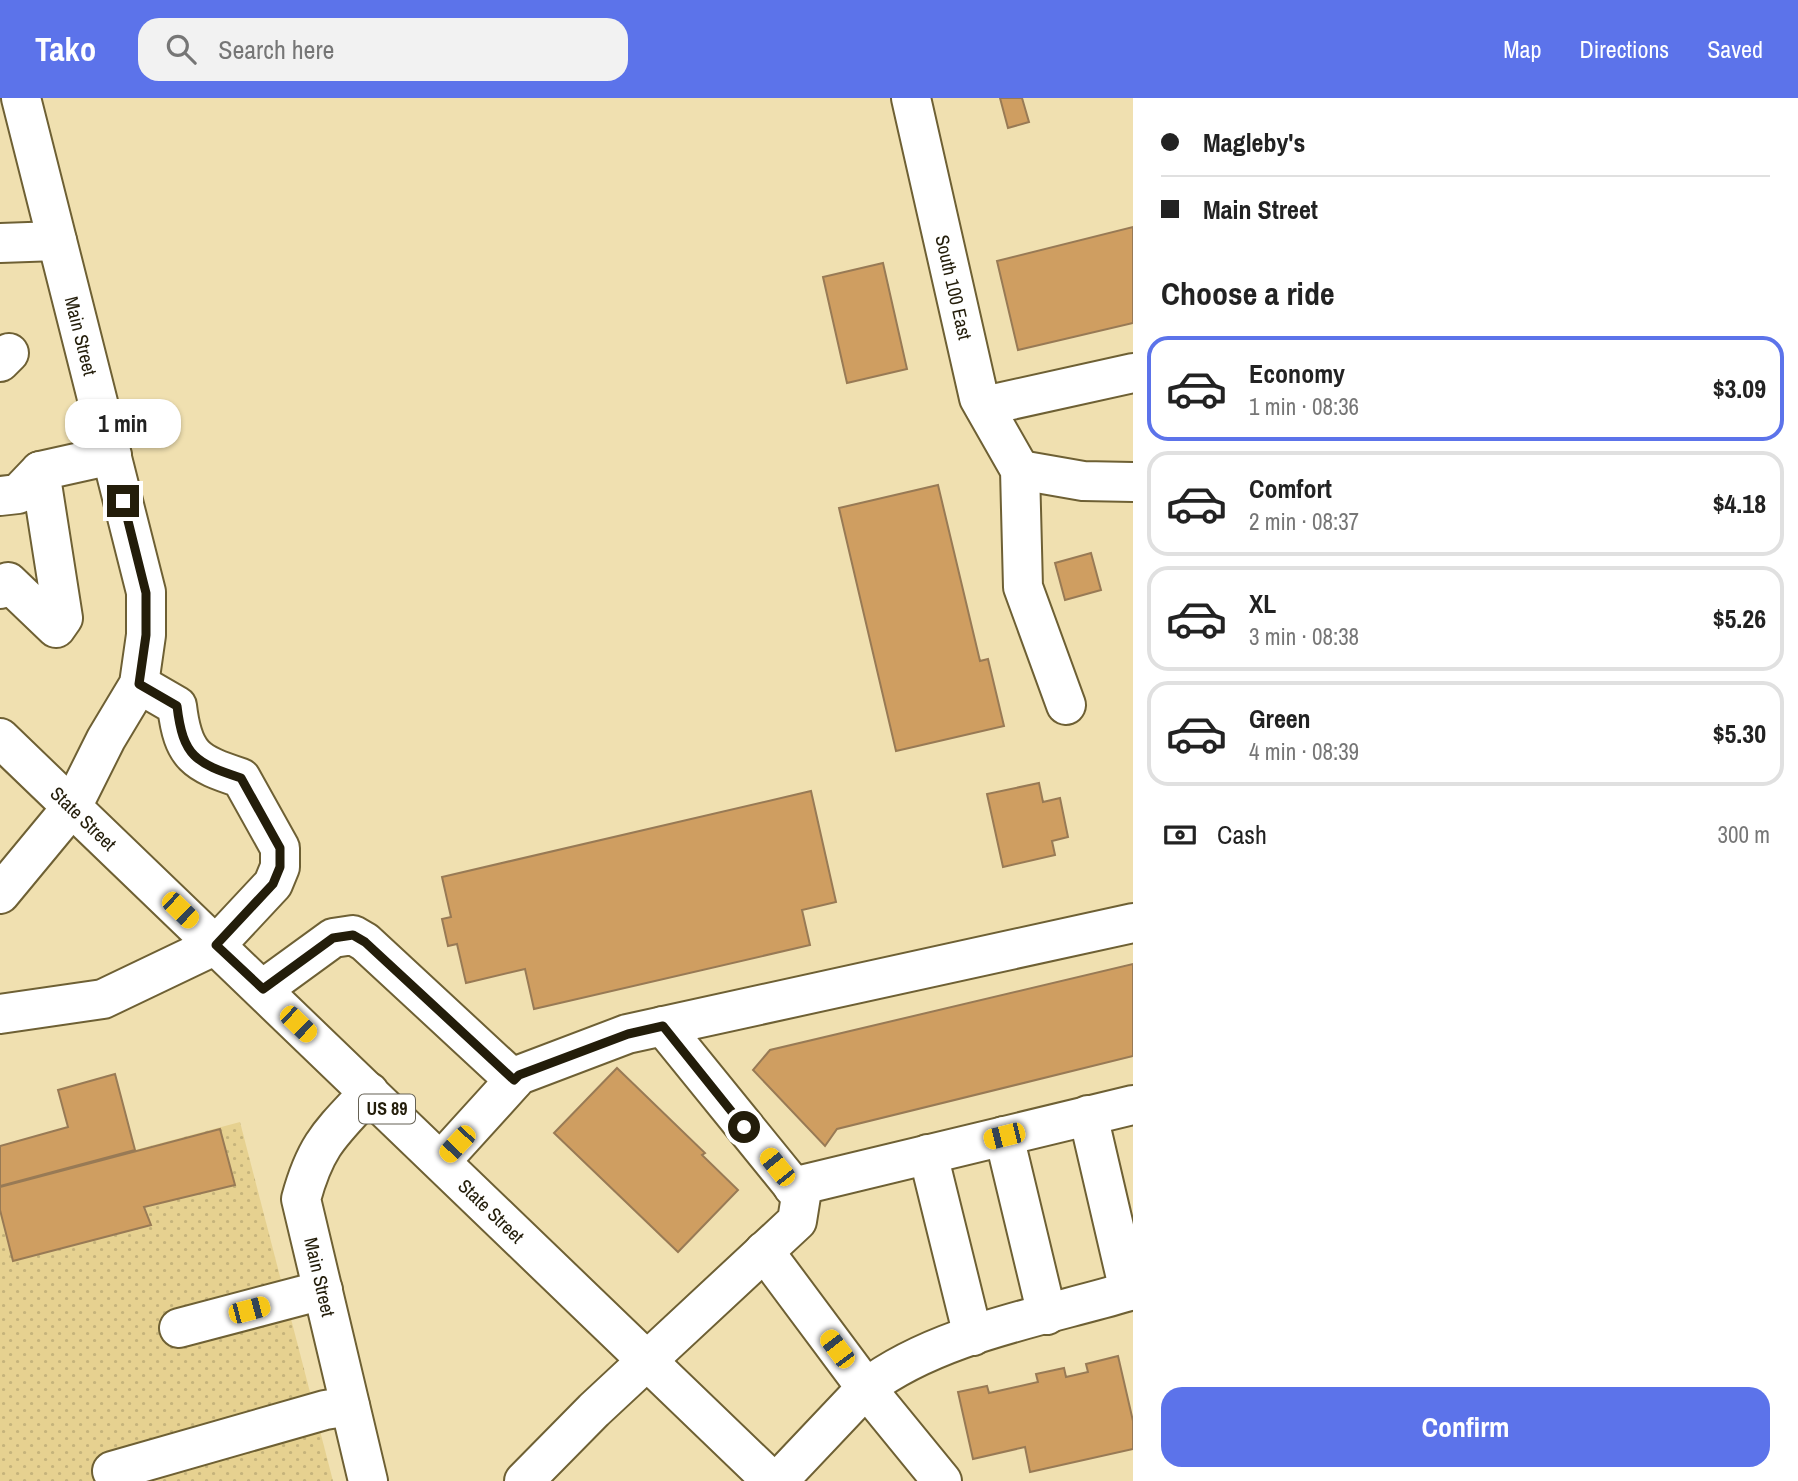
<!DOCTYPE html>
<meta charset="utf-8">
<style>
:root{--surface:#fff;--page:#f2f2f2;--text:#222;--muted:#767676;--line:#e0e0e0;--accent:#5c73ea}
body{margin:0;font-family:"Archivo Narrow",sans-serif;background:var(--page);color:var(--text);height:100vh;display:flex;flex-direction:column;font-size:26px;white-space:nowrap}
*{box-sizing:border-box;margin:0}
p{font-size:23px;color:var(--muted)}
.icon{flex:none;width:38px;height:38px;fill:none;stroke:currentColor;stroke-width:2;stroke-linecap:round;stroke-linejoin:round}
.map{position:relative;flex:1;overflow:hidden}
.details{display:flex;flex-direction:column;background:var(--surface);width:665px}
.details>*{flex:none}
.hud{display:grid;align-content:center;height:154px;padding:0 28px;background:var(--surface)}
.end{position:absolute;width:32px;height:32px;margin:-16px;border:9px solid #231d0a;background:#fff;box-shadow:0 0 0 4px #fff}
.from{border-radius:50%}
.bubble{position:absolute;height:49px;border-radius:21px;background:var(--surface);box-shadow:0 2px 5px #0004;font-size:23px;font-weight:800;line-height:49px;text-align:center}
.car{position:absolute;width:21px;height:42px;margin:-21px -10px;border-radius:9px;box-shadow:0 0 5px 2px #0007;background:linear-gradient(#f5c518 24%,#345 0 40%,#f5c518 0 76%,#345 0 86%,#f5c518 0)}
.hud b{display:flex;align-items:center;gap:24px;height:66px;font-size:26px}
.hud b+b{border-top:2px solid var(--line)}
.hud i{width:18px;height:18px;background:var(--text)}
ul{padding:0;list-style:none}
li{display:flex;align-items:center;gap:21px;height:105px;margin:0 14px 10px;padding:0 14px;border:4px solid var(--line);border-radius:21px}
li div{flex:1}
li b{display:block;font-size:26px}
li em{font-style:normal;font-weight:800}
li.current{border-color:var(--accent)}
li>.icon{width:63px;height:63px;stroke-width:1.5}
h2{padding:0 28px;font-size:32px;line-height:84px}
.pay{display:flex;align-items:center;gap:18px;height:77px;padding:0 28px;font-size:26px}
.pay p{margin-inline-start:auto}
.primary-button{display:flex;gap:14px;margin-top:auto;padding:14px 28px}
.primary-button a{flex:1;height:80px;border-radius:21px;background:var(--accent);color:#fff;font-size:28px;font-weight:800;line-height:80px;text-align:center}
header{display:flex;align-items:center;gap:42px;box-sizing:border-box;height:98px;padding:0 35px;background:var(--accent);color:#fff}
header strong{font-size:33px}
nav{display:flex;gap:38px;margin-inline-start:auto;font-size:24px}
.search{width:490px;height:63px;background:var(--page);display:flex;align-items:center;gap:18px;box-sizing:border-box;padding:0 24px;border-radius:21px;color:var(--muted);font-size:26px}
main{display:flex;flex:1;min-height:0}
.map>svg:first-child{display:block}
.park{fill:url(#park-dots)}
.building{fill:#cf9e61;stroke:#987a55;stroke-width:2}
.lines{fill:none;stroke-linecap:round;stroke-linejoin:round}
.minor-casing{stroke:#6e6034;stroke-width:42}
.major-casing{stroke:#6e6034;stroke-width:42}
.minor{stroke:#fff;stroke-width:38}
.major{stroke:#fff;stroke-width:38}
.route{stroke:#231d0a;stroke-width:9}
.labels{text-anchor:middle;stroke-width:7;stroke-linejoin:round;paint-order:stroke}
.shield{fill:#fff;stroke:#656154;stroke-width:2}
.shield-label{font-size:18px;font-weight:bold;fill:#231d0a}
.street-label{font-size:19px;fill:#231d0a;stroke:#fff}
</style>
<header>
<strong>Tako</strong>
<div class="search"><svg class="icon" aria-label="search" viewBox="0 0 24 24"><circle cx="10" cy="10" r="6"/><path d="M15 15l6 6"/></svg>Search here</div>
<nav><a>Map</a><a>Directions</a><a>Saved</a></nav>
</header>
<main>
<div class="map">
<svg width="1133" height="1383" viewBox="0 0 1133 1383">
<defs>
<pattern id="park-dots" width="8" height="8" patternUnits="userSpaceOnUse" patternTransform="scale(1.75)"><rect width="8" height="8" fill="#e6d190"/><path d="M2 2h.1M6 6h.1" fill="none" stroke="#c5b37b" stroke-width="1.8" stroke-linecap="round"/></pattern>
</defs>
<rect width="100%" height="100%" fill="#f0e0b0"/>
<path class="park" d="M240,1024L333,1383H0V1088Z"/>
<path class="building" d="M1000,0H1022L1029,24L1008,30Z
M1133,129V225L1018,252L997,163Z
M883,165L907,271L847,285L823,179Z
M938,387L980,563L988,561L1004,628L896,653L839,410Z
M1091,455L1101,492L1065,502L1055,465Z
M1039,685L1043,704L1060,700L1068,739L1052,743L1055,757L1003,769L987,696Z
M811,693L836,804L802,812L810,847L534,911L525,871L466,885L457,846L448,848L442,821L451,819L442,779Z
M1133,866V958L837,1031L825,1048L753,972L770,952Z
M617,970L705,1055L702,1057L738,1092L678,1154L554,1035Z
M115,976L135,1052L0,1088V1048L68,1029L58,992Z
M220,1031L235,1087L144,1109L151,1127L13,1163L0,1112V1089Z
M1118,1258L1133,1323V1351L1030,1374L1025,1349L973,1361L958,1294L987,1288L989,1295L1038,1284L1036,1276L1064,1270L1066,1279L1088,1274L1086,1266Z"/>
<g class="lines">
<g class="minor-casing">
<g id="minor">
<path id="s1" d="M911,0L979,300L1020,372L1023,489L1066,607"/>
<path d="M0,145L57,143"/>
<path d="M0,264L9,255"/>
<path d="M984,308L1133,275"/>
<path d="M1020,372L1083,383L1133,384"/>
<path d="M0,398L18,396L40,373"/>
<path d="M0,491L8,484L56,530L63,520L40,373L112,357"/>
<path d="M0,796L72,709L106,641L139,586L146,537V494L21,0"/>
<path d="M263,891L333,840L353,837L365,844L514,982"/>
<path d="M0,916L103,901L216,847L273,786L280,769V750L241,680C196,665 183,659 177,608L139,586"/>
<path d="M1088,1017L1129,1193"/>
<path d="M1004,1038L1047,1217"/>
<path d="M928,1056L973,1238"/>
<path d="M441,1063L519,977L627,936L1133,825"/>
<path d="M793,1089L1133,1007"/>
<path d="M764,1153L866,1290C938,1235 1047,1218 1133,1192"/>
<path d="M179,1230L323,1192"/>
<path d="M112,1373L325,1312L350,1308"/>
<path d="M368,1383L301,1101C316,1046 331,1035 369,994"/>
<path d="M524,1383L594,1312L797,1123L801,1098L663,928"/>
<path d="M778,1383L866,1290L942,1383"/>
</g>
</g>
<g class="major-casing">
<g id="major">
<path id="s2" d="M0,640L772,1383"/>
</g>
</g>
<use href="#minor" class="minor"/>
<use href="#major" class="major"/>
</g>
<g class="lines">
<path class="route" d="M123,403L146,495V537L139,586L177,608C183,659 196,665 241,680L280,750V769L273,786L216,847L263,891L333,840L353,837L365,844L514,982L519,977L628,936L663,928L744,1029"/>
</g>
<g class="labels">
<rect class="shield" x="359" y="996.5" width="56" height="29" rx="5"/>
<g class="shield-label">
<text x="387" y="1017">US 89</text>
</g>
<g class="street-label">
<text dy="7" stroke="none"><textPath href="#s1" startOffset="194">South 100 East</textPath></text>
<text transform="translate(81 238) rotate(76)" y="7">Main Street</text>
<text dy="7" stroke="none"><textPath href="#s2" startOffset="116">State Street</textPath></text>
<text dy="7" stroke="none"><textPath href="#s2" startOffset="682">State Street</textPath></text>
<text transform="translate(320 1179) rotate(77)" y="7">Main Street</text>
</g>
</g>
</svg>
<i class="end from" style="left:744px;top:1029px"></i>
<i class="end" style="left:123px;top:403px"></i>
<div class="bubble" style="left:65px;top:301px;width:116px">1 min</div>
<i class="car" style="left:180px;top:812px;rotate:134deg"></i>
<i class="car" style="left:298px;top:926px;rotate:134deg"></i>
<i class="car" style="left:1004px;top:1038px;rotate:256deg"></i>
<i class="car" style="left:457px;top:1046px;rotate:223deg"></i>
<i class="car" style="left:777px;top:1069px;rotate:321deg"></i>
<i class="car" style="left:249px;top:1212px;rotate:75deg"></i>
<i class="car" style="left:837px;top:1251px;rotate:323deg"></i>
</div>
<section class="details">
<div class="hud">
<b><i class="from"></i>Magleby's</b>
<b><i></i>Main Street</b>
</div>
<h2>Choose a ride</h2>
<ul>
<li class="current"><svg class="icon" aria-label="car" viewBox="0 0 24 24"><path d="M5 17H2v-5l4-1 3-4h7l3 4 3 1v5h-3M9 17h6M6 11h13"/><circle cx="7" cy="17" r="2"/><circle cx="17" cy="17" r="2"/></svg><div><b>Economy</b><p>1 min · 08:36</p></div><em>$3.09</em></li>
<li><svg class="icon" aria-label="car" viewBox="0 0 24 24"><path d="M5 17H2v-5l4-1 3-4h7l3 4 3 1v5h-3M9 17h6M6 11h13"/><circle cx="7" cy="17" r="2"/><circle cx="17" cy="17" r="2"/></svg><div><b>Comfort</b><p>2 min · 08:37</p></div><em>$4.18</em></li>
<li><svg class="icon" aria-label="car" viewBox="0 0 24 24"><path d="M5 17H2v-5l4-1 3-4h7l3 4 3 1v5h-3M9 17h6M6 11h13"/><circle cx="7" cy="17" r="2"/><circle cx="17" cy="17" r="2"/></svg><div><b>XL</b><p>3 min · 08:38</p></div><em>$5.26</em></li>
<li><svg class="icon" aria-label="car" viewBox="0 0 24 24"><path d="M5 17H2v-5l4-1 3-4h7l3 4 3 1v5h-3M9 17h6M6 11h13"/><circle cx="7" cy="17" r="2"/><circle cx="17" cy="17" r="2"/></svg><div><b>Green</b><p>4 min · 08:39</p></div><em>$5.30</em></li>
</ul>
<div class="pay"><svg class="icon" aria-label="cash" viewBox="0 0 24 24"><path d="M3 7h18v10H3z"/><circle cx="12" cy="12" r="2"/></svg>Cash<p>300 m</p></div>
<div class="primary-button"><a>Confirm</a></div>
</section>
</main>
